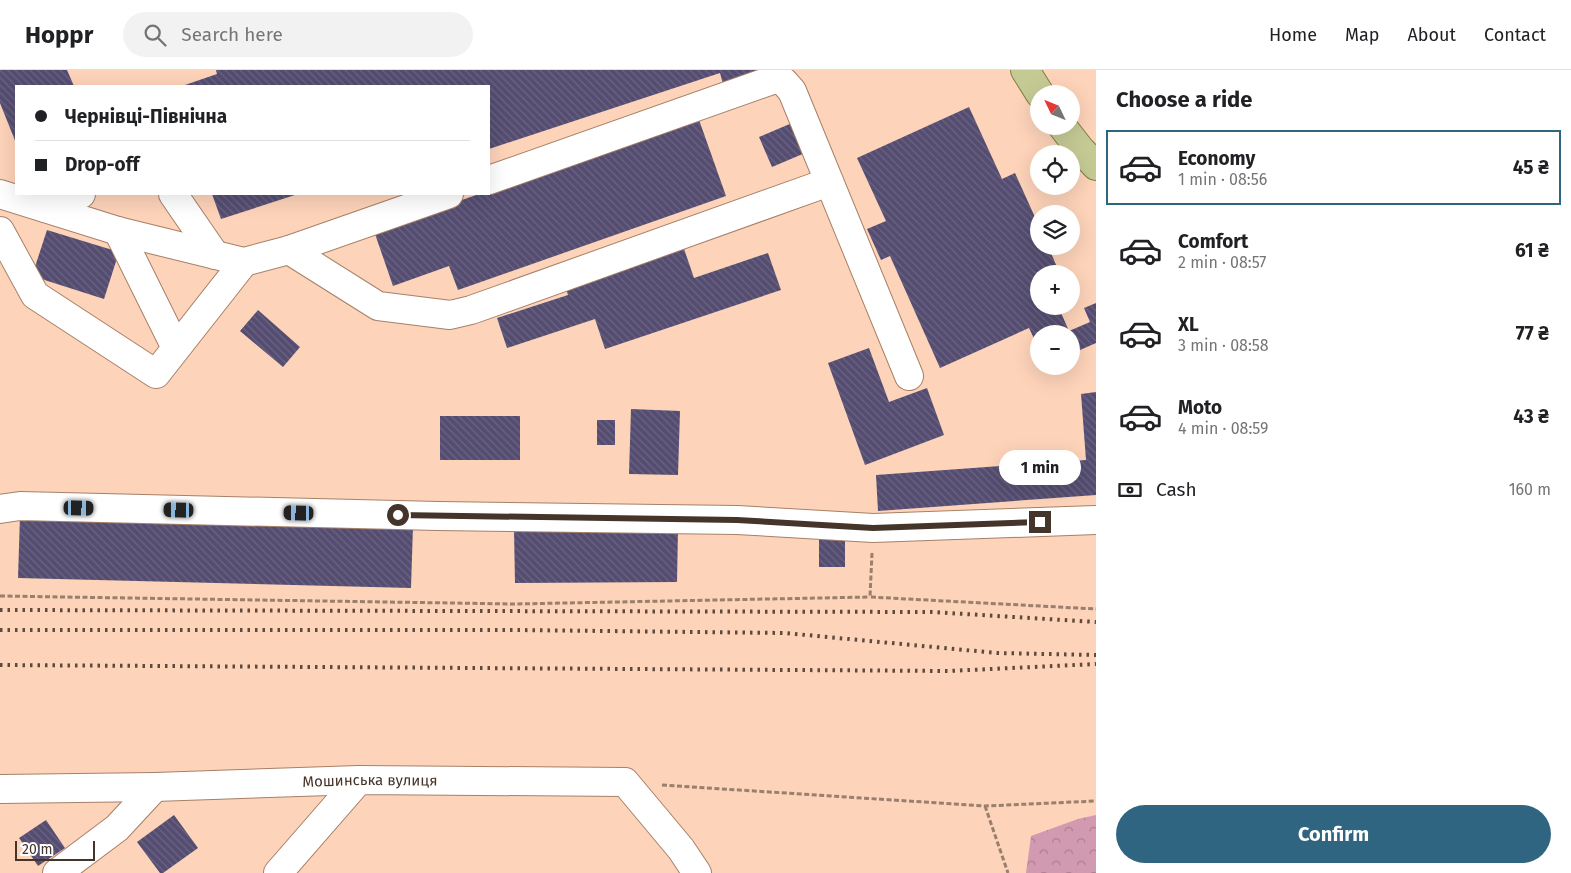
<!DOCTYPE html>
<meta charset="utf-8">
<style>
:root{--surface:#fff;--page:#f2f2f2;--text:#202124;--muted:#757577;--line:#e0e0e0;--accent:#306581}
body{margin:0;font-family:"Fira Sans",sans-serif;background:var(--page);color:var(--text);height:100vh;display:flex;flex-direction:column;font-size:19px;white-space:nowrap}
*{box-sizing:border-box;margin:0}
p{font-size:16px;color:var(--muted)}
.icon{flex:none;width:28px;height:28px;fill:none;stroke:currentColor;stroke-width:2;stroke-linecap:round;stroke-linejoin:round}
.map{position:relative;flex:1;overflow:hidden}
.panel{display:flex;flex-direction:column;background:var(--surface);width:475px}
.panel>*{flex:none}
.top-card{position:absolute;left:15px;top:15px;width:475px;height:110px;border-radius:0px;box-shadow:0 5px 20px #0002;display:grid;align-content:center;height:110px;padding:0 20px;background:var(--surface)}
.needle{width:32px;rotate:313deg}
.controls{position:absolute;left:1030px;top:15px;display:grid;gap:10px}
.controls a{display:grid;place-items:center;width:50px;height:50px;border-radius:50%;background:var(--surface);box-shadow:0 5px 20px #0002;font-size:25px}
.scale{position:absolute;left:15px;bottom:12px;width:80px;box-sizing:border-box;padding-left:5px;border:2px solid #443429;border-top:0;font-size:14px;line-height:18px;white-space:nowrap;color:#443429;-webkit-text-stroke:4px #fefefe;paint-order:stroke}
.end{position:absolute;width:22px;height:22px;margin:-11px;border:6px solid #443429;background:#fff;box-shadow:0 0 0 2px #fff}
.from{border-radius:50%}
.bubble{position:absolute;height:35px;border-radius:18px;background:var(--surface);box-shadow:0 5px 20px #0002;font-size:16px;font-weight:700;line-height:35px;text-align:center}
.car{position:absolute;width:15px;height:30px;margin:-15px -8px;border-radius:6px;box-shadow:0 0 4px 1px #0007;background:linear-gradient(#222 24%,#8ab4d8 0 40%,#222 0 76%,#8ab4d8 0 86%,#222 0)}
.top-card b{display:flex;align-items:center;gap:18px;height:48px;font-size:19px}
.top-card b+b{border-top:1px solid var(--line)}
.top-card i{width:12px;height:12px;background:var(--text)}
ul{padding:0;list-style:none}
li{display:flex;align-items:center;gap:15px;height:75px;margin:0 10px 8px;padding:0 10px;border:2px solid transparent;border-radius:0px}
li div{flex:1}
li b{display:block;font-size:19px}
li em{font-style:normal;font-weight:700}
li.on{border-color:var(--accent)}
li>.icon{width:45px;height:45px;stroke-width:1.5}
h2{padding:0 20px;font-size:22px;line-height:60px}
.pay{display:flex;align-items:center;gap:12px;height:55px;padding:0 20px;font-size:19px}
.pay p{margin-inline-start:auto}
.cta{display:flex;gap:10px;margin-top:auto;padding:10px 20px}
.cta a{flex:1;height:58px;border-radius:30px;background:var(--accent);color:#fff;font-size:20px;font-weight:700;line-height:58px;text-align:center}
header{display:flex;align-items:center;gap:30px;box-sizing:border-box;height:70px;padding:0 25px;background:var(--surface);border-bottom:1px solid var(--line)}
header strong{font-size:24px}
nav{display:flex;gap:28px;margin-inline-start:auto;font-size:18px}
.search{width:350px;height:45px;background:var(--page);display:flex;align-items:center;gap:12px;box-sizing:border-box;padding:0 18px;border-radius:28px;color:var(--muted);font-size:19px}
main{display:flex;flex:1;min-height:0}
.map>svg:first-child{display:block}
.forest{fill:url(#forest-crowns)}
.building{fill:url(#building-back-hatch)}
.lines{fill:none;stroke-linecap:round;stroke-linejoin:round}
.minor-casing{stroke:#a68067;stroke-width:30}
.major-casing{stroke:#7e7e41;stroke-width:30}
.path{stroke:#9b7f6d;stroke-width:3;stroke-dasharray:5 2.5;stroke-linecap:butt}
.minor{stroke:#fff;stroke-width:28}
.major{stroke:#c5ca95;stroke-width:28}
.rail{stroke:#5e4a3d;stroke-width:4;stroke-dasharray:2.5 5;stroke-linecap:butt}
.route{stroke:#443429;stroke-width:6}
.labels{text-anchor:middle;stroke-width:5;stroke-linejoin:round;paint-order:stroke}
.street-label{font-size:15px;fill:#443429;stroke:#fefefe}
</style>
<header>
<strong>Hoppr</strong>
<div class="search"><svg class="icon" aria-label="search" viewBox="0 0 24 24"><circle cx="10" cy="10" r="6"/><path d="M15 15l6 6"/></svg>Search here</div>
<nav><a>Home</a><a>Map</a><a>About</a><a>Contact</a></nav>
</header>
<main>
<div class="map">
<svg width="1096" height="803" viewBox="0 0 1096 803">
<defs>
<pattern id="forest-crowns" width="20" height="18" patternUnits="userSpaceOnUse" patternTransform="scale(1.25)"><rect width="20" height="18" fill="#d29ab0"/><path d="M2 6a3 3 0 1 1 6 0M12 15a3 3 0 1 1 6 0" fill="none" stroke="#ac7e8f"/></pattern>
<pattern id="building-back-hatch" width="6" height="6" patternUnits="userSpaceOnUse" patternTransform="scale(1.25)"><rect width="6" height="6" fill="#544d71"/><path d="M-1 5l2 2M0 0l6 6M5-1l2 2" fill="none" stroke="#6b6481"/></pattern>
</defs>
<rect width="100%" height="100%" fill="#fdd3b9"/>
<path class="forest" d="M1096,745V803H1026L1031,766L1078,749Z"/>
<path class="building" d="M0,0H67L74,16H16V73L0,33Z
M216,0H757L758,3L723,14L720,3L489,79V16H182L217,4Z
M969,37L1002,109L1015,103L1039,156V176H1048L1057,197L1043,204H1039V236H1058L1069,261L1090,252L1084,238L1096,233V273L1071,284V264H1039V279L1029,258L940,298L890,186L881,190L867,159L886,151L857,88Z
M698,47L726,126L458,220L449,196L393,216L374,161L479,124H489V120Z
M792,53L805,83L772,97L759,67Z
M212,124H298L221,149Z
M47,160L119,182L104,229L32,206Z
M682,173L694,208L768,183L781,220L605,279L595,249L507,278L497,248L568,225L564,213Z
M258,240L300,277L283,297L240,261Z
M869,278L889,332L927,318L944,365L865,395L828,293Z
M1096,322V425L878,441L876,405L1086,390L1081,324Z
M631,339L680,341L678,405L629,404Z
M440,346H520V390H440Z
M597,350H615V375H597Z
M20,446L413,456L411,518L18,508Z
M678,459L677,512L515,513L514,460Z
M845,466V497H819V467Z
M174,745L198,778L163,803H160L137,772Z
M46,750L65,778L38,796L19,768Z"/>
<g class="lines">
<g class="minor-casing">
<g id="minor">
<path d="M489,110L775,9L784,12L792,21L909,306"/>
<path d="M0,124L118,161L244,192L289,180L449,124"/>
<path d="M173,124L215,185"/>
<path d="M45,138L81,124"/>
<path d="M0,161L35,225L156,304L244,192"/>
<path d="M118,161L176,278"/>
<path d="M289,180L378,236L450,245L471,240L829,112"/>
<path d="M0,439L20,436L438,446L737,450L873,458L1096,450"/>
<path id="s1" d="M0,719L155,717L359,710L625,712L681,779L697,803"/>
<path d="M57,803L117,758L155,717"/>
<path d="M278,803L359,710"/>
</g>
</g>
<g class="major-casing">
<path id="major" d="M1025,0L1040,24
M1062,56L1080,79L1096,96"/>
</g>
<path class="path" d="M872,483L870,527L1096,539
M0,526L515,534L870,527
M662,715L985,736L1096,731
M985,736L1008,803"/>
<use href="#minor" class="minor"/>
<use href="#major" class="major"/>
<path class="rail" d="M0,540L932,542L1096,552
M0,560H515L785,563L997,583L1096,585
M0,595L949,601L1096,594"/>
</g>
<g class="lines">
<path class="route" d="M398,445L737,450L873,458L1040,452"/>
</g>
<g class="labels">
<g class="street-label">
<text dy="5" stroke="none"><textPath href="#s1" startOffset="370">Мошинська вулиця</textPath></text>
</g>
</g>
</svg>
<div class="controls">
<a><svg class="needle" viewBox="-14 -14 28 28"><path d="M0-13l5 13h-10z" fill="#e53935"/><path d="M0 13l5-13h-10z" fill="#757577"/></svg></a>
<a><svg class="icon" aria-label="locate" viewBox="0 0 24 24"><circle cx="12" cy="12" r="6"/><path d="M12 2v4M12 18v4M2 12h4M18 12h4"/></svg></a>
<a><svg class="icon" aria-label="layers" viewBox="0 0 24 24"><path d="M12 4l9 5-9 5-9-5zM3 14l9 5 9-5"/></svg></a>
<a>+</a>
<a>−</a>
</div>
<div class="scale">20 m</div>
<i class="end from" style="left:398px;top:445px"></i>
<i class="end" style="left:1040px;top:452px"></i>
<div class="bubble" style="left:999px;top:380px;width:82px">1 min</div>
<i class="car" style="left:79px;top:438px;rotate:91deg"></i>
<i class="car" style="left:179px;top:440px;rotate:271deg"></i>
<i class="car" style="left:299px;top:443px;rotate:271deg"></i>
<div class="top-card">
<b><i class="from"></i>Чернівці-Північна</b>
<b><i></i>Drop-off</b>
</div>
</div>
<section class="panel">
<h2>Choose a ride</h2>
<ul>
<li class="on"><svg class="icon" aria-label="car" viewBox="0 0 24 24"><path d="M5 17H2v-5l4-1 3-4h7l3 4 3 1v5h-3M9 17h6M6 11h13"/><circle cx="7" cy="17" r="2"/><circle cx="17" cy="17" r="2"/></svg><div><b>Economy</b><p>1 min · 08:56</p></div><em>45 ₴</em></li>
<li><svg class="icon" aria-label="car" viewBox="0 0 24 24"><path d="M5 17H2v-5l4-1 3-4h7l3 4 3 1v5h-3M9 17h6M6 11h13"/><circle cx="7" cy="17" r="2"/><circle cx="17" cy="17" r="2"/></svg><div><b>Comfort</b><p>2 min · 08:57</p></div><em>61 ₴</em></li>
<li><svg class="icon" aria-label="car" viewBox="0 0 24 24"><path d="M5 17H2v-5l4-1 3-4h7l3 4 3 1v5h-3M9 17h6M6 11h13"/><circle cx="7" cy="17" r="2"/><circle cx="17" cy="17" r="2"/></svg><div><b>XL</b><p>3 min · 08:58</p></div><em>77 ₴</em></li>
<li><svg class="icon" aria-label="car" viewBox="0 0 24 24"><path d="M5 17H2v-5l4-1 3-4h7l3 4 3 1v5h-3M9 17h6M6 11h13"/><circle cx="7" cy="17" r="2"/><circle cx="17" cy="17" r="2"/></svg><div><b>Moto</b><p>4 min · 08:59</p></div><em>43 ₴</em></li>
</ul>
<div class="pay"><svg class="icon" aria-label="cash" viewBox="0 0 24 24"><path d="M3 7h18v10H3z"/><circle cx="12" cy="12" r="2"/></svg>Cash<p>160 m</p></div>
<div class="cta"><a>Confirm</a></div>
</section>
</main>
